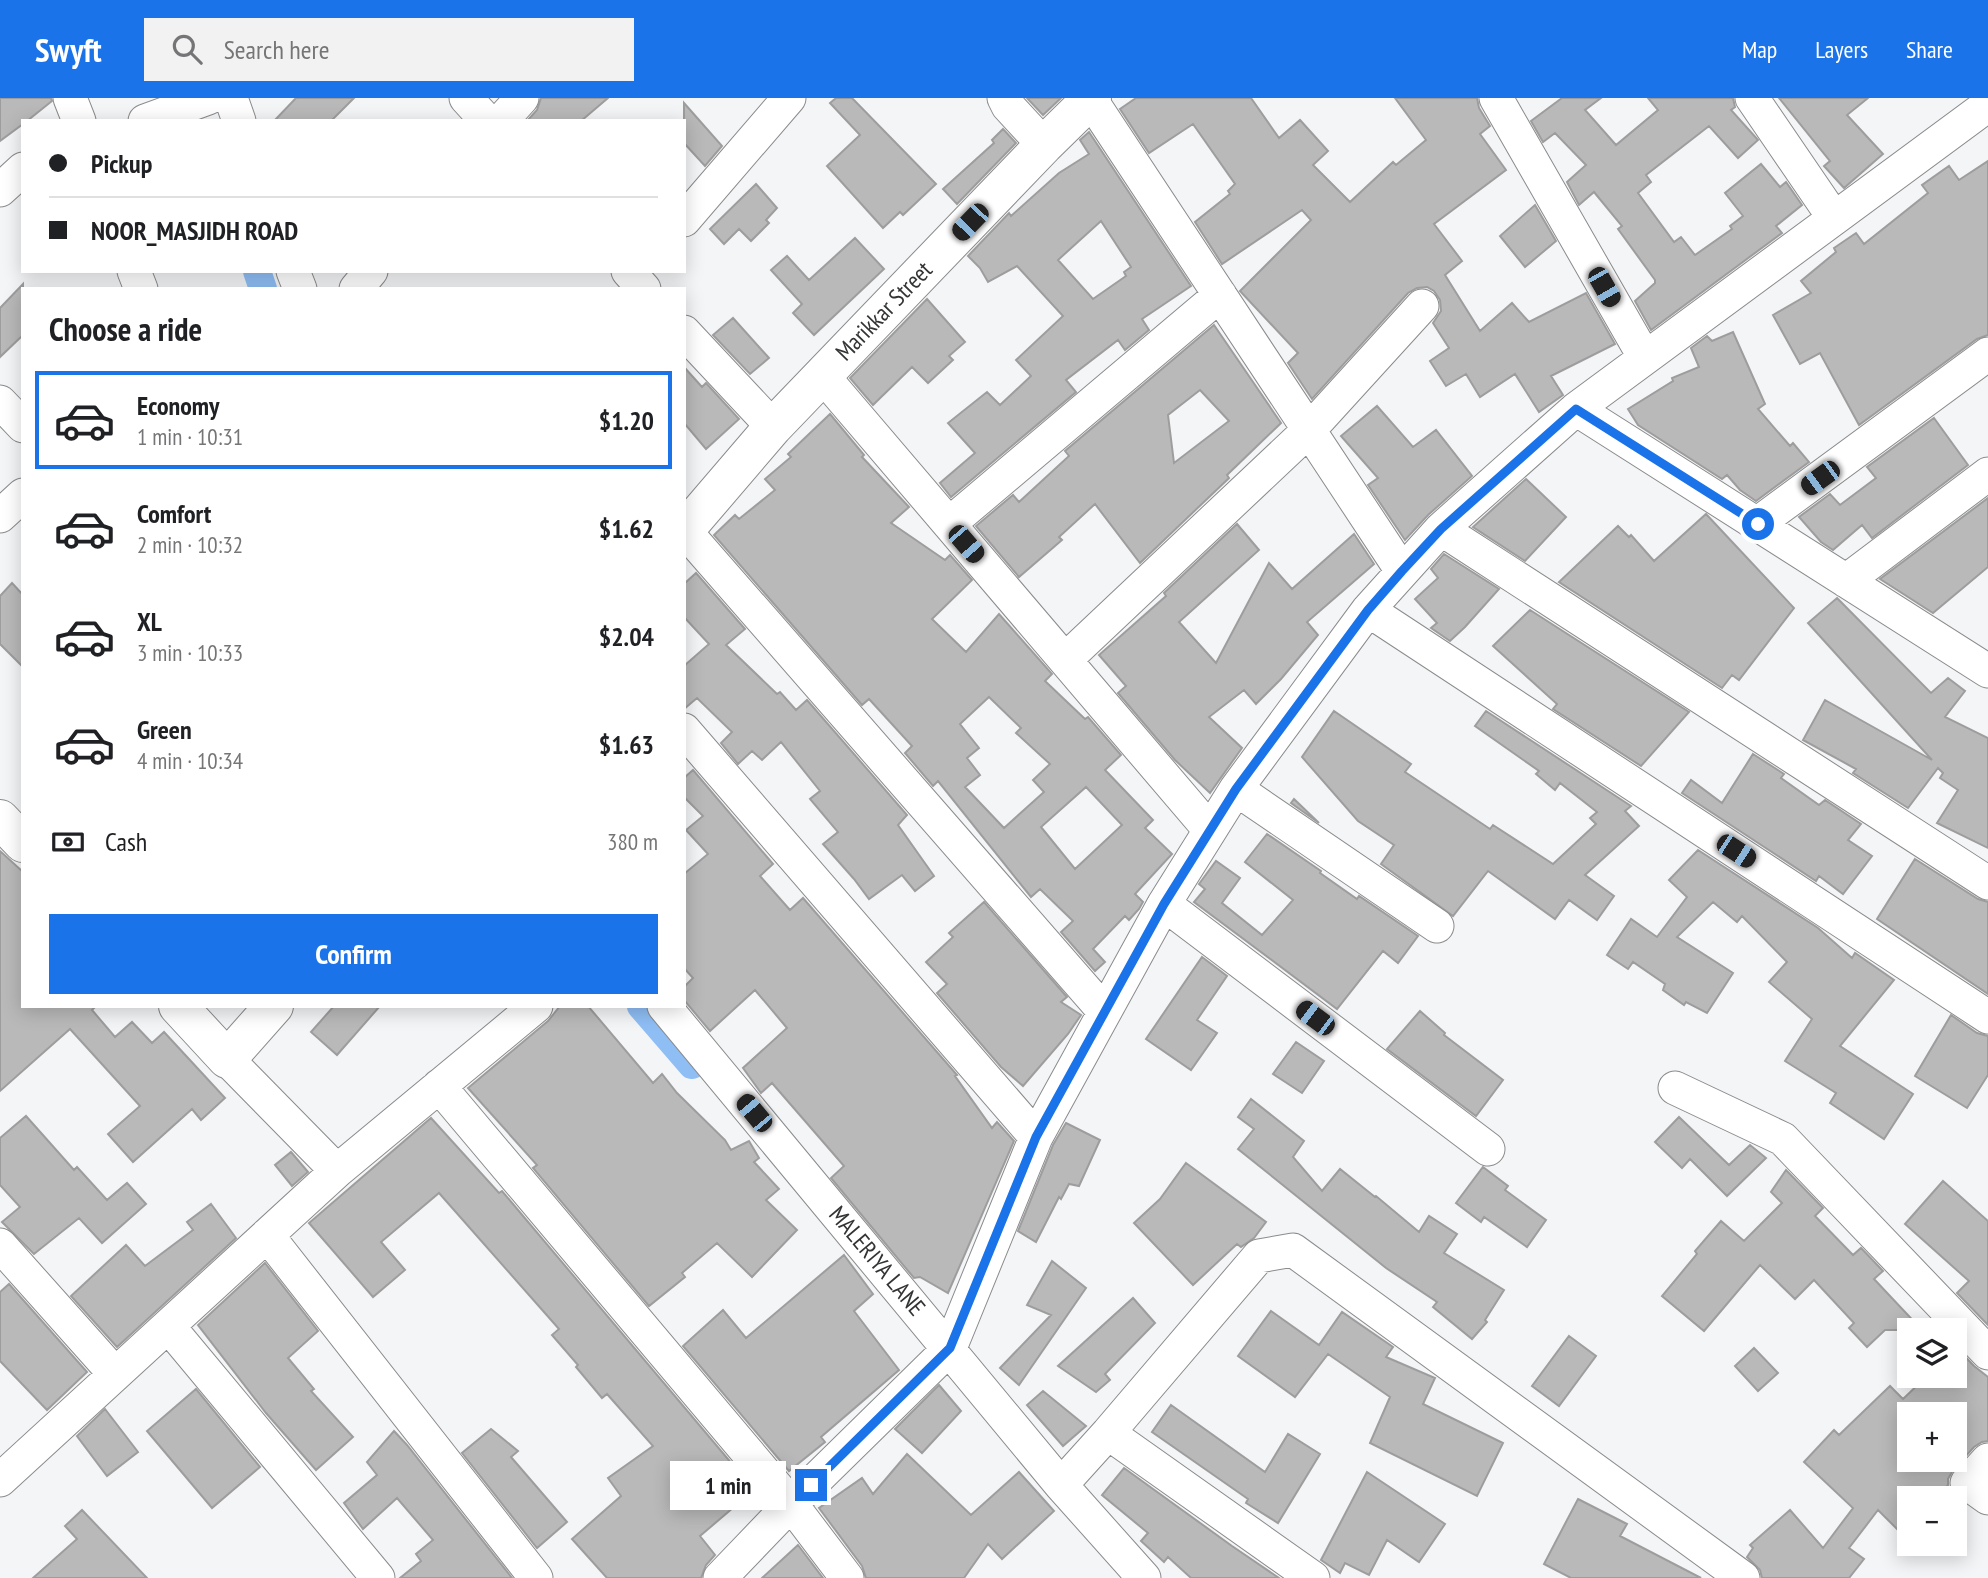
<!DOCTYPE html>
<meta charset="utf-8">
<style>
:root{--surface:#fff;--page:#f2f2f2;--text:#202124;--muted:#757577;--line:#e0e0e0;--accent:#1a73e8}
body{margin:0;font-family:"PT Sans Narrow",sans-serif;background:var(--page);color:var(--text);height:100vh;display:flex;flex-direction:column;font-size:26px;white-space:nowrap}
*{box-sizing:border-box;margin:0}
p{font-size:23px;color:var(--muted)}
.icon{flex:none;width:38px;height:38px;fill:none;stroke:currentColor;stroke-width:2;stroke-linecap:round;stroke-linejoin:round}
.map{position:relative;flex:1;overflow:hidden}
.panel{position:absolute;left:21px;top:189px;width:665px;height:721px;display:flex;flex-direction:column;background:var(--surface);border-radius:0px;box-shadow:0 4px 18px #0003}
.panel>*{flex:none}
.guide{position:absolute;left:21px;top:21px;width:665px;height:154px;border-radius:0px;box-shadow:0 4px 18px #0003;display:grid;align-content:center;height:154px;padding:0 28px;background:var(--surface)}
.buttons{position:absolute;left:1897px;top:1220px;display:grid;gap:14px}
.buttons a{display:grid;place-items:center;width:70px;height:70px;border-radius:0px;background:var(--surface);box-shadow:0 4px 18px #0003;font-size:35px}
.end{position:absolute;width:32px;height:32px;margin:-16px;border:9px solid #1a73e8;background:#fff;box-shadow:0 0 0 4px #fff}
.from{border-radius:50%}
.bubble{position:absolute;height:49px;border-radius:0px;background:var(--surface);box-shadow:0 4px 18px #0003;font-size:23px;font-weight:700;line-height:49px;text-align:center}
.car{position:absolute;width:21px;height:42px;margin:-21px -10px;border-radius:9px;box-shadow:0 0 5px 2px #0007;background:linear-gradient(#222 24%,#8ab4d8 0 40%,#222 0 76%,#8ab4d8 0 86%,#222 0)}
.guide b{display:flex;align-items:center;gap:24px;height:66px;font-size:26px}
.guide b+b{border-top:2px solid var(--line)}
.guide i{width:18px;height:18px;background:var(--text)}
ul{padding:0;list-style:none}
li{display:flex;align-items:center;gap:21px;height:98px;margin:0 14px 10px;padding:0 14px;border:4px solid transparent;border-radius:0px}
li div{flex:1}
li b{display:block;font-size:26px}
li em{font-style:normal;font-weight:700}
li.active{border-color:var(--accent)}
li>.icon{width:63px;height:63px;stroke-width:1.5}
h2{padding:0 28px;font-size:32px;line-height:84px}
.pay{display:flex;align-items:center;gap:18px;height:77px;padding:0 28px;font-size:26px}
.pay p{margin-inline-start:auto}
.button{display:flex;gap:14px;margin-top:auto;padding:14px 28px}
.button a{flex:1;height:80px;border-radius:0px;background:var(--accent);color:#fff;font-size:28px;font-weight:700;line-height:80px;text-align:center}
header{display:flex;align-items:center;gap:42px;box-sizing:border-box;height:98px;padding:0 35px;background:var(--accent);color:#fff}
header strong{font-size:33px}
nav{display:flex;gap:38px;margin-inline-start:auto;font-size:24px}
.search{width:490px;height:63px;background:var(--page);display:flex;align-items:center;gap:18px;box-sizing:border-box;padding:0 24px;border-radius:0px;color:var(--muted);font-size:26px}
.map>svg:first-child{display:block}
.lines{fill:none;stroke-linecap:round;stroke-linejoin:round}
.canal{stroke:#8fbef5;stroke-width:28}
.building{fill:#bab9ba;stroke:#9e9d9e;stroke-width:2;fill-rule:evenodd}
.minor-casing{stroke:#8a8b8c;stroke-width:35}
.tertiary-casing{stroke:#8a8b8c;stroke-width:40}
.minor{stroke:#fff;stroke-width:33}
.tertiary{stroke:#fff;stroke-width:38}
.route{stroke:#1a73e8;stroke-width:9}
.labels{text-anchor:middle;stroke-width:6;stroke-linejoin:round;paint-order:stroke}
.street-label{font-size:24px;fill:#333434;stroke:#fff}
</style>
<header>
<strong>Swyft</strong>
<div class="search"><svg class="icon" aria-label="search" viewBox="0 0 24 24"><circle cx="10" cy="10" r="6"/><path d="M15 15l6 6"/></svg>Search here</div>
<nav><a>Map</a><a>Layers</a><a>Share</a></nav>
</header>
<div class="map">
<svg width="1988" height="1480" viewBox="0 0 1988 1480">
<rect width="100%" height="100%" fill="#f4f5f7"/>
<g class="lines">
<path class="canal" d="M257,173L263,191
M641,908L692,967"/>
</g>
<path class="building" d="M0,0H51L52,3L27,23H23V26L0,43Z
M296,0H354L331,23H274Z
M541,0H608L581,23H527L537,12Z
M836,0H852L936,86L903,117L900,114L883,130L827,68L860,37L830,5Z
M1027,0H1061L1043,17Z
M1136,0H1251L1279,40L1300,22L1328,53L1313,67L1350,104L1393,64L1396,67L1426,42L1395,0H1477L1479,10L1490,28L1480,36L1506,72L1434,126L1462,163L1445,177L1480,233L1512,205L1529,224L1586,195L1615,246L1551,278L1563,297L1539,314L1515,276L1480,299L1466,276L1446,288L1430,263L1449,250L1433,225L1441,213L1440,202L1434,193L1427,189L1417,190L1408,195L1312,301L1288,265L1298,255L1240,193L1311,122L1302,112L1222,166L1195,124L1230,96L1228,93L1235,86L1193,26L1149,55L1120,11Z
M1562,0H1601L1585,12L1616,47L1658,12L1648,0H1733L1735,9L1731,12L1758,42L1738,60L1709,28L1646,77L1651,84L1638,95L1674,144L1681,139L1695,157L1732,131L1730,128L1743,118L1725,95L1761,66L1780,89L1786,84L1802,107L1776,128L1782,135L1651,232L1635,203L1655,185V182L1618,131L1622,128L1594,94L1579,107L1567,84L1586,67L1555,35L1543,44L1531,23Z
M1779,0H1868L1847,17L1883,56L1844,90L1824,68L1830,63Z
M684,5L722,48L705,68L684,45Z
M1003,31L1016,45L957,106L943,91L994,45L992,42Z
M1089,34L1191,188L1142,221L1149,232L1125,252L1118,242L1066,282L1076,294L951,399L940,385L975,355L948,325L987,294L1000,307L1031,278L1016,262L1063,218L1017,168L988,184L980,170L968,158L1009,115L1011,118L1059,75L1089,56L1080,42ZM1101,123L1131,169L1124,174L1126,178L1093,201L1058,162Z
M1988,63V237L1977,241L1859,327L1820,255L1800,266L1773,217L1811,195L1801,183L1836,154L1834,150L1856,135L1864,146L1928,95L1922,87L1949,68L1959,82Z
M756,86L777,110L766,122L769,125L751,143L739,131L724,146L710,131Z
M1535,107L1556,143L1525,169L1500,138Z
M855,140L884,171L814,237L793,215L802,206L771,172L787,158L809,182Z
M23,186V237L0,259V210Z
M927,201L965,244L949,258L953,262L928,285L912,269L873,307L850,280Z
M733,220L769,260L750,276L713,237Z
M1214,227L1281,325L1227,377L1229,380L1140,465L1095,406L1059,439L1062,442L1019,479L976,428L1013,397L1019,404L1069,358L1065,353ZM1200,292L1229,323L1174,365L1168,317Z
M1733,234L1765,306L1758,311L1790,348L1793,345L1809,364L1756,403L1740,392L1727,377L1722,381L1638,327L1628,311L1673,283L1672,280L1699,269L1691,250L1707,238L1712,243Z
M684,269L702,289L706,285L739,321L706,351L684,325Z
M1377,308L1413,349L1436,332L1472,378L1428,417L1405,442L1368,387L1378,380L1341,338Z
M830,316L864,357L862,359L909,409L891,425L945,462L950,457L972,482L932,521L966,554L999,516L1052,576L1045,583L1085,621L1088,619L1121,657L1105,672L1153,722L1145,730L1172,756L1135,796L1143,804L1139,811L1129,822L1125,818L1093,851L1105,864L1095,873L1061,834L1073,823L1040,791L1031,799L938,683L933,688L905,655L912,648L869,601L862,607L714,437L735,417L739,421L775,392L765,381L791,359L788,356ZM989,599L1021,630L1016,635L1050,666L1033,682L1044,694L1004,730L965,689L980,677L967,660L979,650L960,626ZM1086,689L1122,727L1075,771L1041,729Z
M1934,320L1968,367L1872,440L1862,427L1833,452L1821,444L1799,419L1830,396L1840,407L1876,380L1867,369Z
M1526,381L1566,419L1525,463L1473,429Z
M1988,400V469L1933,515L1880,481Z
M1706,416L1794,510L1739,582L1732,577L1722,590L1559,484L1618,428L1629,439L1631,437L1654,463Z
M1237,426L1259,452L1179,524L1216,565L1269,465L1292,491L1354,436L1374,466L1307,524L1318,537L1281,581L1256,606L1244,592L1209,619L1242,650L1210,695L1175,662L1118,595L1126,588L1099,557L1166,498L1164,495Z
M1444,456L1499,491L1465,529L1450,543L1431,530L1437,525L1415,501L1438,480L1431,471Z
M696,475L745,531L726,547L777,596L780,594L796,612L807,602L907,717L898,727L934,778L915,793L902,777L869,801L854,781L823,746L838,734L810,701L820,693L781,644L762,662L752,653L738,666L721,645L732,634L697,600L684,611V568L709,546L684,519V486Z
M12,485L23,497V569L0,546V498Z
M1837,500L1931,595L1948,580L1965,593L1945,619L1988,640V750L1937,725L1958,692L1940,680L1943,675L1938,670L1908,710L1853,675L1856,671L1803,642L1825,602L1932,662L1808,525Z
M1530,512L1689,614L1641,668L1553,611L1557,606L1493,548Z
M1334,613L1411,666L1405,674L1490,731L1493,727L1553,766L1596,726L1590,720L1597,714L1560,685L1555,692L1536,676L1539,673L1475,628L1486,613L1631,708L1625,713L1639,728L1585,777L1614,798L1597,822L1569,802L1555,821L1488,773L1453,818L1381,766L1394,747L1358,723L1302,659Z
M1753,656L1784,676L1781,680L1819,707L1825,702L1861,726L1848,742L1872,758L1843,796L1819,778L1816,783L1682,695L1691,682L1722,705Z
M693,672L773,766L760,778L790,812L803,800L957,977L955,978L992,1030L997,1024L1014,1043L948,1195L920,1179L914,1180L831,1080L844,1068L772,985L761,995L743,970L787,930L755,892L710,933L684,902V889L693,880L684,870V776L708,756L686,732L703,718L684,699V680Z
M1294,701L1319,725L1291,705Z
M1267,736L1321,773L1320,775L1357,801L1359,798L1418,838L1398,865L1383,853L1337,911L1194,804L1205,791L1199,786L1216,763L1240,780L1222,805L1262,837L1293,802L1245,764Z
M1698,752L1818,830L1852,860L1855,855L1894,882L1840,948L1913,996L1884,1041L1830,1005L1836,995L1785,963L1812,921L1769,884L1787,864L1742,818L1737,824L1713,804L1677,839L1733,875L1707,915L1686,904L1684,907L1663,892L1665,886L1633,864L1628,871L1607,857L1631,821L1657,839L1687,799L1669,782Z
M0,753L23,774V908H96L92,912L115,939L132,924L152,945L164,934L225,1000L201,1022L192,1011L133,1064L108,1036L140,1008L70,931L0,993Z
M1915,761L1978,801L1988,804V896L1877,821Z
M984,804L1067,899L1061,904L1081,917L1068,936L1023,988L1001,969L937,895L947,886L926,864L953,839L949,835Z
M1202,859L1227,878L1197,922L1217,935L1191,972L1146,941Z
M334,908H380L337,957L311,934Z
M560,908H588L653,985L662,976L677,995L725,1042L731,1052L749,1043L759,1060L754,1064L779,1091L766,1102L797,1132L752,1179L717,1145L682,1175L685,1179L649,1208L533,1070L537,1067L468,990L548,923Z
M1420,913L1445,935L1444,937L1503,982L1476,1018L1387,951Z
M1951,917L1977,935L1988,938V977L1967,1010L1915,978Z
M1296,944L1324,963L1302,995L1273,976Z
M1251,1001L1304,1043L1293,1059L1322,1093L1340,1071L1375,1099L1376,1098L1419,1134L1429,1118L1457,1136L1444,1155L1504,1192L1485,1222L1487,1224L1472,1241L1433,1209L1437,1204L1386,1170L1238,1051L1254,1031L1238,1019Z
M26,1018L74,1072L77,1069L107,1102L127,1085L146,1106L102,1145L79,1120L34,1156L2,1124L20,1109L0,1087V1040Z
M1679,1019L1729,1067L1750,1047L1766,1060L1727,1098L1690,1061L1682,1070L1655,1044Z
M431,1020L499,1095L502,1093L754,1392L700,1438L715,1457L706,1467L701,1480H607L572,1441L621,1398L608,1380L653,1348L607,1296L602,1300L576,1269L578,1267L552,1237L559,1231L439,1095L381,1144L405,1172L373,1199L309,1125Z
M1066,1025L1100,1042L1079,1088L1069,1086L1061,1101L1059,1099L1036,1144L1018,1133L1053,1047Z
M291,1054L308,1074L292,1088L275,1067Z
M1186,1065L1266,1124L1254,1140L1241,1149L1237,1146L1193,1187L1134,1125L1160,1101Z
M1483,1069L1508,1088L1505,1092L1546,1122L1527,1149L1484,1119L1481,1124L1456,1105Z
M1786,1072L1823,1110L1815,1118L1853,1157L1861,1150L1883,1173L1874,1181L1922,1232H1885L1867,1249L1849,1230L1854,1225L1814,1182L1795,1201L1760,1167L1704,1233L1662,1198L1697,1156L1695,1153L1721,1123L1744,1143L1782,1105L1771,1094Z
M1943,1083L1988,1123V1227L1957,1195L1969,1183L1905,1126Z
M211,1106L236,1140L117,1249L71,1198L126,1147L145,1168L193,1132L187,1124Z
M844,1157L873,1196L854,1213L899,1272L821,1339L825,1344L789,1373L683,1248L723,1212L746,1240Z
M1052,1163L1086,1190L1019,1287L1000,1270L1051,1217L1027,1207Z
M265,1165L318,1233L288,1260L314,1291L311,1293L353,1339L316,1372L266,1315L198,1227Z
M9,1186L87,1274L47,1312L0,1263V1194Z
M1133,1200L1155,1225L1105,1276L1110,1282L1096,1294L1058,1268Z
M1271,1213L1319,1247L1342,1214L1393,1249L1386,1259L1435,1280L1423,1306L1503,1345L1477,1398L1370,1345L1390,1299L1328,1256L1295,1299L1238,1258Z
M1569,1238L1596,1258L1559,1308L1532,1288Z
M1955,1248L1974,1268L1988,1279V1343L1982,1344L1974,1349L1953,1372L1948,1381V1387L1936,1400H1909V1443L1878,1412L1849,1450L1864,1461L1849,1480H1762L1760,1472L1747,1459L1753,1450L1750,1447L1790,1412L1823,1450L1853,1410L1804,1364L1834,1332L1839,1337L1890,1288L1903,1301L1927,1278H1955ZM1909,1316H1955V1362H1909Z
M1754,1250L1778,1275L1758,1293L1735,1268Z
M939,1287L961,1313L922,1355L895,1331Z
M196,1291L260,1369L212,1410L147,1333Z
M1043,1293L1086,1328L1063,1348L1027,1307Z
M1171,1307L1265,1374L1288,1336L1320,1356L1278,1425L1246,1405L1248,1401L1152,1334Z
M105,1311L138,1354L107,1378L77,1338Z
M491,1331L518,1353L511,1359L567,1424L537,1450L462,1355Z
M394,1333L407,1347L512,1480H400L421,1463L416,1456L433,1442L397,1400L363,1431L344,1405L377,1377L367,1364Z
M907,1356L971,1417L1019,1374L1054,1413L1002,1461L988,1446L964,1480H866L862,1468L819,1410L862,1380L873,1396Z
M1124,1370L1232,1448L1279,1480H1191L1168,1459L1164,1464L1141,1443L1148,1435L1102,1397Z
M1367,1374L1445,1426L1419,1464L1387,1442L1369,1477L1345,1465L1340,1475L1321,1462Z
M1578,1401L1627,1426L1620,1438L1701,1480H1571L1544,1466Z
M82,1412L147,1480H33L77,1441L65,1428Z
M798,1447L823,1480H762Z"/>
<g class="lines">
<g class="minor-casing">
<path id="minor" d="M70,0L79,23
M231,0L239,23
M466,0L487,23
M1004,0L1008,8L1044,47
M1496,0L1645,260
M1752,0L1834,120
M1091,2L1402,473
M145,23L208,0
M501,23L522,0
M0,92L23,71
M684,122L789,0
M134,173L141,191
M293,173L300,191
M628,173L644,191
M356,191L371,173
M684,234L773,329
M822,277L1209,731
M0,304L23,328
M1576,311L1988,573
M0,418L23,397
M949,426L1220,197
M1757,426L1988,256
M1441,431L1988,785
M685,433L1104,913
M1846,483L1988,376
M1368,512L1988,919
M1065,562L1309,332L1422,208
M684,632L1036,1039
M1236,691L1437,828
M1164,806L1488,1051
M664,908L1061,1387L1144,1480
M227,961L337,1073
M439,988L791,1406L847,1480
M1675,990L1783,1041L1988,1255
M267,1137L536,1480
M0,1147L115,1276
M169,1229L378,1480
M1108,1335L1313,1480
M1988,1362L1967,1385L1988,1400
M0,1382L337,1073L536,908
M1061,1387L1108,1335L1259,1158L1293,1152L1743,1480
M720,1480L791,1406L950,1250L1036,1039L1164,806L1236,691L1368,512L1441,431L1576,311L1988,7"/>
</g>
<g class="tertiary-casing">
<path id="tertiary" d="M684,433L773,329L1044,47L1092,0
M0,721L23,745
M178,908L227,961L274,908"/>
</g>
<use href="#minor" class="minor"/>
<use href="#tertiary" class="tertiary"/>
</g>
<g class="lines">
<path class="route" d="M811,1387L950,1250L1036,1039L1164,806L1236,691L1368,512L1402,473L1441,431L1576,311L1758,426"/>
</g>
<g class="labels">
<g class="street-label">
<text transform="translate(884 213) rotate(-46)" y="8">Marikkar Street</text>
<text transform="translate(877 1163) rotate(50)" y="8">MALERIYA LANE</text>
</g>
</g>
</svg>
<div class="buttons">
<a><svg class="icon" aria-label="layers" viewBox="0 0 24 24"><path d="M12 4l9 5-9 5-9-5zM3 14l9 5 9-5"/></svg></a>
<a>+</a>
<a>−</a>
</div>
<i class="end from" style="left:1758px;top:426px"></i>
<i class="end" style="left:811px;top:1387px"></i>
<div class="bubble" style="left:670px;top:1363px;width:116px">1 min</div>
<i class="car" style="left:970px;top:124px;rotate:224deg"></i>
<i class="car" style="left:1604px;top:189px;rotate:150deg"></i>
<i class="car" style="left:1820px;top:380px;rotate:234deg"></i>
<i class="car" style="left:966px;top:446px;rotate:139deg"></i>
<i class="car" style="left:1736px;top:753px;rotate:123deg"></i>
<i class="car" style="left:1315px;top:920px;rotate:307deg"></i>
<i class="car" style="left:754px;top:1015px;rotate:320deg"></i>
<div class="guide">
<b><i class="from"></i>Pickup</b>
<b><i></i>NOOR_MASJIDH ROAD</b>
</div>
<section class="panel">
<h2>Choose a ride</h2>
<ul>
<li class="active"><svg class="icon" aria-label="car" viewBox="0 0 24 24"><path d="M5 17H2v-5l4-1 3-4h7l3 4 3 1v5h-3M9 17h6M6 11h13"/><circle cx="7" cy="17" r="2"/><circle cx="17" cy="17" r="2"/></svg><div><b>Economy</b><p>1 min · 10:31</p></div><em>$1.20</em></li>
<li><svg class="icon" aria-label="car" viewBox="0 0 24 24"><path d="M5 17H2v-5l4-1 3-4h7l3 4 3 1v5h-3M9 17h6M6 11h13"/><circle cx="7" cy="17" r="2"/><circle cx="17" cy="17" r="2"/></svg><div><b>Comfort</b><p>2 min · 10:32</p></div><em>$1.62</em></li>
<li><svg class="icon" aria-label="car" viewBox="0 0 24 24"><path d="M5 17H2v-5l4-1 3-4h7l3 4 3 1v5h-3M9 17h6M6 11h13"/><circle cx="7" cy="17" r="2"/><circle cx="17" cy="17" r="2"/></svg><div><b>XL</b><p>3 min · 10:33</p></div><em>$2.04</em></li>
<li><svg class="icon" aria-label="car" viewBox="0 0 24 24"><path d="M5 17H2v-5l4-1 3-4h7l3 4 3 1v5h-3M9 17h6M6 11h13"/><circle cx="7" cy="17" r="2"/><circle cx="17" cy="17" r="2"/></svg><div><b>Green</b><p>4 min · 10:34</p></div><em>$1.63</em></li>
</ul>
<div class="pay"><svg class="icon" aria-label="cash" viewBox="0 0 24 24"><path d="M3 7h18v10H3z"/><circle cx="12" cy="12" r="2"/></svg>Cash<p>380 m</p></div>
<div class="button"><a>Confirm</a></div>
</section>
</div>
